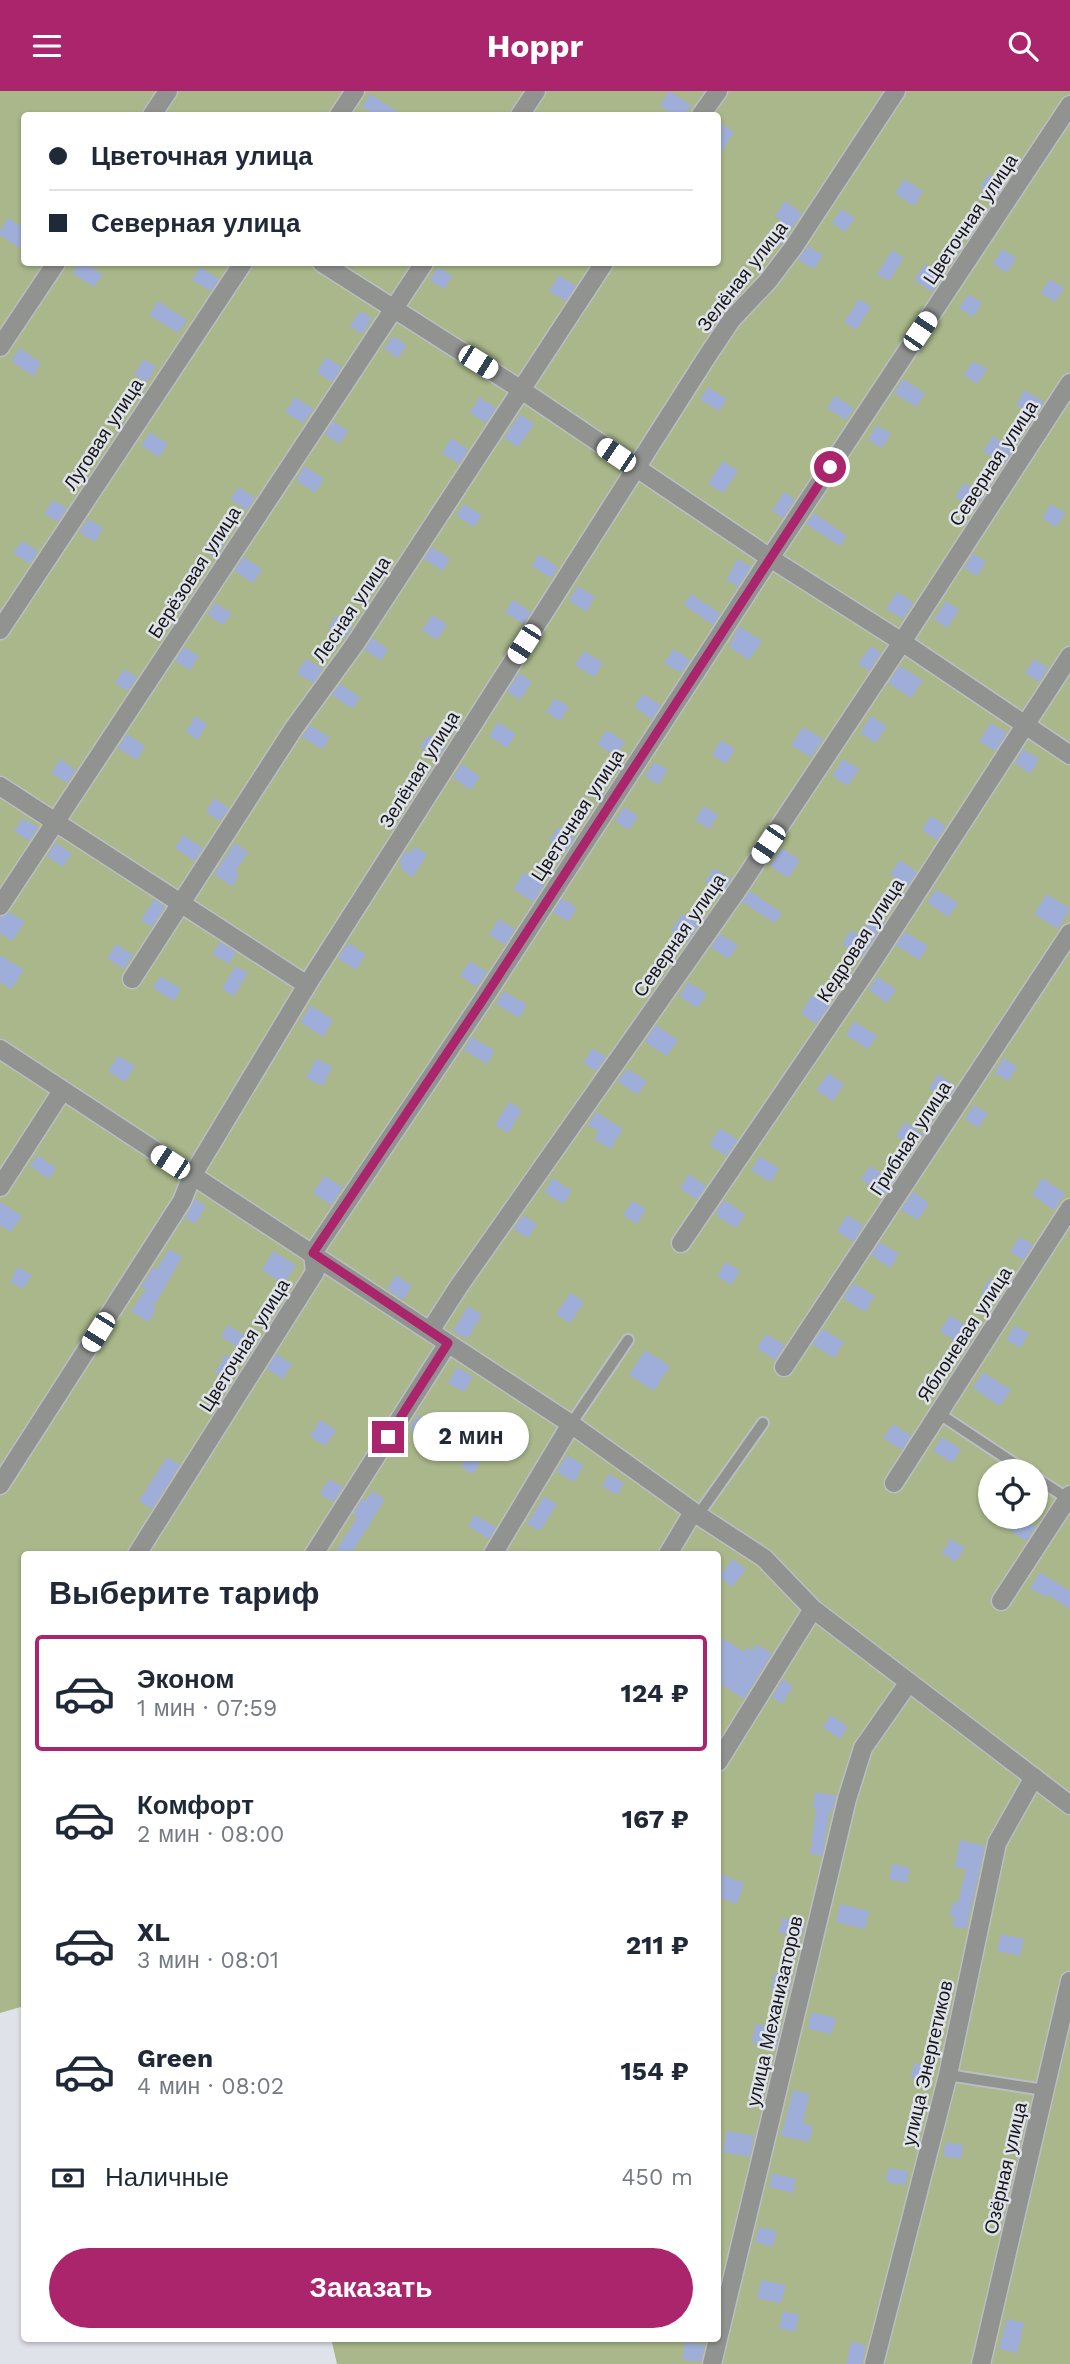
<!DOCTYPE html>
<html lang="ru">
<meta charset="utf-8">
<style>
:root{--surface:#fff;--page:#f2f2f3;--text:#1f2937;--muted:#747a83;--line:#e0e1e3;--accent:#ab256d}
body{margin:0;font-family:"Work Sans",sans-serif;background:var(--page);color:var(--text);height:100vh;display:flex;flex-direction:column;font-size:26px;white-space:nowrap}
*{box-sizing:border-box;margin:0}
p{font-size:23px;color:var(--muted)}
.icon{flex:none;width:38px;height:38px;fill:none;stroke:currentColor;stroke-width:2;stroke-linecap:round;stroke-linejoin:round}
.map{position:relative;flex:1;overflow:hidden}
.details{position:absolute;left:21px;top:1460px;width:700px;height:791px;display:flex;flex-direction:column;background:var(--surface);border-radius:7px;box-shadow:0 2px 5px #0004}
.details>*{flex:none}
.top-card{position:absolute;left:21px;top:21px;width:700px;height:154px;border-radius:7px;box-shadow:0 2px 5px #0004;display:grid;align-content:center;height:154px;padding:0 28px;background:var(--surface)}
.buttons{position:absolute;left:978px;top:1368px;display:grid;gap:14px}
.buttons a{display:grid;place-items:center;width:70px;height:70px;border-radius:50%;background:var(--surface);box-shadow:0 2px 5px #0004;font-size:35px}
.end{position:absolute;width:32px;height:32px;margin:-16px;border:9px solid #ab256d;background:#fff;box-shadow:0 0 0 4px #fff}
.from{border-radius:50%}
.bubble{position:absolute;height:49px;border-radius:24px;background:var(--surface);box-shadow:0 2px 5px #0004;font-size:23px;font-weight:700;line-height:49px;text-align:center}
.car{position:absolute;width:21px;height:42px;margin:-21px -10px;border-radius:9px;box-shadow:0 0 5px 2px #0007;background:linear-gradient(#fff 24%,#345 0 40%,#fff 0 76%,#345 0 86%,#fff 0)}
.top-card b{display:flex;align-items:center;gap:24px;height:66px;font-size:26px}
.top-card b+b{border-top:2px solid var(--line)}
.top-card i{width:18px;height:18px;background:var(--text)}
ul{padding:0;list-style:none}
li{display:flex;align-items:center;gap:21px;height:116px;margin:0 14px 10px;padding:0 14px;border:4px solid transparent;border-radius:7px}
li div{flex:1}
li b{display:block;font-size:26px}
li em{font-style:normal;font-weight:700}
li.on{border-color:var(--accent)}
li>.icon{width:63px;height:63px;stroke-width:1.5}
h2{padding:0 28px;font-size:32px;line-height:84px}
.pay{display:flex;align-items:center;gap:18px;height:77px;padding:0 28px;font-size:26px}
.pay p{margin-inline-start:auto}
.action{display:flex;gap:14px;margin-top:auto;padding:14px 28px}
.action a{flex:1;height:80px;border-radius:42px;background:var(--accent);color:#fff;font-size:28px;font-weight:700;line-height:80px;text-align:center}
header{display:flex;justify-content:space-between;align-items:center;height:91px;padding:0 28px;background:var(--accent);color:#fff;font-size:32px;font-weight:700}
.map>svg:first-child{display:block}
.green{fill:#a9b78a;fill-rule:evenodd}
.building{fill:#9faed8}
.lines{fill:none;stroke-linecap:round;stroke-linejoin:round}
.service-casing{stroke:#bbbdc4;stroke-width:14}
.minor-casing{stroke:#bbbdc4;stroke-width:21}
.service{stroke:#909390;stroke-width:10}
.minor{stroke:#909390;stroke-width:18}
.route{stroke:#ab256d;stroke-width:9}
.labels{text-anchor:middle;stroke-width:5;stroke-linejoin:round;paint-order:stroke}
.street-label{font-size:19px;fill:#161619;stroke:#dfe2e9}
</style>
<header><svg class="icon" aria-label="menu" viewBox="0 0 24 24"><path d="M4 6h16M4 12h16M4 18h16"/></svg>Hoppr<svg class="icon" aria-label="search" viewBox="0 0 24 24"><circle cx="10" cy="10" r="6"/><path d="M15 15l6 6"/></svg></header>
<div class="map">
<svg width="1070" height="2273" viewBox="0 0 1070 2273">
<rect width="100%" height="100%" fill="#dfe2e9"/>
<path class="green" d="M0,0H1070V2273H337L331,2247H718V1463H24V1915L0,1922ZM24,24H718V172H24ZM990,1381H1036V1426H990Z"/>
<path class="building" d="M669,0L691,14L685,24H675L660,15Z
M370,3L403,24H376L362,16Z
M718,30L734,41L718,67Z
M989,83L1004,93L996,106L980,96Z
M904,88L923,100L914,115L895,102Z
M785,110L802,122L779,156L768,149L781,129L775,125Z
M841,118L855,127L845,141L832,132Z
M8,127L24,137V160L0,144V140Z
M808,155L823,164L814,178L798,169Z
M1002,158L1016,167L1007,182L993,173Z
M892,159L904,167L889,190L877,183Z
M79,172H85L103,184L94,196L72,182Z
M925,173L943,185L932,201L914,189Z
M200,176L219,188L211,200L192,189Z
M438,176L452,185L444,198L430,189Z
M559,184L576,195L566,210L549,200Z
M1050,188L1064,197L1055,211L1041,202Z
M968,203L982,212L973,226L959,217Z
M859,208L871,216L856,239L844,231Z
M158,210L187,229L178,242L149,224Z
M360,220L372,227L362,243L350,235Z
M393,245L407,254L398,267L384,258Z
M20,257L41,272L33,285L11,270Z
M326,266L342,276L332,291L317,281Z
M144,268L156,276L147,291L134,284Z
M973,270L987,278L977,293L964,284Z
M903,288L925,302L916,316L894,302Z
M708,296L727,308L719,320L700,308Z
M1025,299L1044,311L1035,325L1016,313Z
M835,305L854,317L846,329L827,317Z
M295,306L314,318L303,332L285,321Z
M479,306L496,317L486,332L470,322Z
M520,323L534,333L518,356L504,347Z
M333,330L348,340L340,353L325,343Z
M877,334L891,343L882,357L868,349Z
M150,341L168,353L159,366L141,354Z
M993,345L1013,359L1004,373L983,360Z
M451,347L468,358L459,373L442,362Z
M723,370L738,380L723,402L708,393Z
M305,375L324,388L315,402L296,389Z
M964,392L984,404L974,418L955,406Z
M239,396L255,407L247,419L230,408Z
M784,401L795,408L783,427L772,420Z
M53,409L67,417L58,431L44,423Z
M464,413L482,424L474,436L456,424Z
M1051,413L1065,422L1056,436L1042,427Z
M814,422L847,445L840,455L806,433Z
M89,428L103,437L95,451L79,441Z
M213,443L225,451L216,467L203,459Z
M22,450L38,460L30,473L13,462Z
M432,456L450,468L443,480L424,468Z
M973,462L986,471L977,485L964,477Z
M539,463L558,476L551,487L532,475Z
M244,466L262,478L253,492L234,480Z
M738,468L751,476L738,496L726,488Z
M578,495L595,506L586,521L569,509Z
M897,501L913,511L903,528L886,518Z
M691,503L720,522L713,534L684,514Z
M513,509L531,521L523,533L505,521Z
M946,510L959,519L947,537L934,528Z
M215,512L232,522L223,534L208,524Z
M336,524L353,535L344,548L328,537Z
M432,524L447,533L437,549L422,539Z
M739,535L762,550L749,569L729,556Z
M372,547L388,558L381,570L365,559Z
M871,555L881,562L869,580L858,573Z
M184,556L199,565L190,579L175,570Z
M674,558L690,569L681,582L664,572Z
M584,560L603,572L594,586L575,574Z
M306,568L323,578L313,592L297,582Z
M1034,568L1048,577L1039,591L1025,582Z
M900,575L923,589L911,607L888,592Z
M124,578L137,586L128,600L115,592Z
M519,582L532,591L520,609L507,601Z
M340,593L360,606L353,618L332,604Z
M643,603L661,614L652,628L634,616Z
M555,607L569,616L560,630L546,621Z
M195,625L207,633L198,649L186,641Z
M871,625L887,635L876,652L860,642Z
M498,631L516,643L507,657L489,645Z
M991,632L1007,642L995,660L979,650Z
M310,634L330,647L322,658L302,646Z
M803,636L823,648L811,666L791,654Z
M607,639L625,651L616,665L597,653Z
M127,643L145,655L137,669L118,657Z
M428,644L445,656L438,667L420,656Z
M721,649L735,658L726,673L712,664Z
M1023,658L1039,668L1030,683L1015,672Z
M60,668L76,679L67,692L51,682Z
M843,668L859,678L848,695L832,685Z
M654,671L668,679L658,694L645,685Z
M462,673L480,685L471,699L453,687Z
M214,707L229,717L220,730L206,721Z
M704,715L718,724L709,738L695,729Z
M624,716L638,725L629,739L615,730Z
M931,725L946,735L937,749L922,739Z
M23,727L38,737L29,750L14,740Z
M558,736L575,747L565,761L549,750Z
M183,744L203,757L194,770L175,757Z
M55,752L72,762L63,776L47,765Z
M235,752L248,761L235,781L239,784L232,796L214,783Z
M414,755L427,763L413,786L400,777L402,774L399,771L406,760L410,762Z
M782,757L800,769L788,787L770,775Z
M900,769L917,781L908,795L890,783Z
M714,777L731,788L722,802L705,791Z
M524,781L544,794L533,811L513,798Z
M936,798L958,812L948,826L927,811Z
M750,800L782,822L775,832L742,811Z
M1047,803L1070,818L1058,838L1034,823Z
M562,807L577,817L568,831L553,821Z
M154,808L165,816L152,836L141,829Z
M9,821L25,831L12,850L0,842V826Z
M874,822L885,829L862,866L842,853L851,839L860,845Z
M682,823L699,833L687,851L671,840Z
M499,828L515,838L505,854L489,843Z
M905,841L928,855L919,869L896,854Z
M720,843L738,854L728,868L711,856Z
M220,851L236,861L229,873L212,863Z
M348,852L366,863L356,879L338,867Z
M116,853L133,864L124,878L107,867Z
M0,864L24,879L11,898L0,891Z
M470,870L487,881L477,896L460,885Z
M235,875L248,882L234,905L222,898Z
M160,885L181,898L174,910L153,897Z
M877,886L896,898L887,912L869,899Z
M688,891L707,903L697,917L679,905Z
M504,900L527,914L519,927L496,913Z
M812,904L829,915L816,933L801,922Z
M311,914L333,929L323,946L300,931Z
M854,930L877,945L868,958L846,944Z
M656,934L678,949L667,965L645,951Z
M472,946L495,960L487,973L464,959Z
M592,957L606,966L596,980L583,972Z
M118,965L135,975L125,991L108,980Z
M1004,967L1017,976L1008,990L994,982Z
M316,968L332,975L323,995L306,987Z
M628,978L647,990L638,1004L617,990Z
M828,982L844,993L833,1010L816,999Z
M938,983L956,995L947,1008L929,997Z
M509,1011L522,1019L508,1042L495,1034Z
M974,1014L988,1022L978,1037L965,1028Z
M596,1021L623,1038L610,1058L594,1048L599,1041L588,1034Z
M905,1031L923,1043L914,1057L896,1045Z
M720,1037L738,1049L726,1065L709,1054Z
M37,1064L56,1077L49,1088L30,1075Z
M760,1065L779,1078L770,1091L751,1079Z
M870,1075L893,1090L884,1103L861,1088Z
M689,1083L706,1095L697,1109L680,1097Z
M324,1085L343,1096L331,1114L313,1102Z
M553,1087L572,1100L563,1113L544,1101Z
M1042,1087L1065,1102L1054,1119L1032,1104Z
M913,1101L929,1112L918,1129L901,1119Z
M195,1108L206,1115L195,1133L185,1127Z
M724,1109L745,1123L736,1137L717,1125L718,1123L716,1121Z
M632,1110L646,1118L637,1133L623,1124Z
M0,1111L22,1125L11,1141L0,1134Z
M523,1124L537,1133L528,1147L514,1138Z
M847,1124L863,1134L853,1151L837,1140Z
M1020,1146L1033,1154L1023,1169L1010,1160Z
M880,1151L899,1163L890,1177L871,1164Z
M169,1158L182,1166L153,1217L156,1219L148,1231L131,1220L146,1198L141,1196L153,1177L156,1179Z
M273,1160L296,1174L284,1193L262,1179Z
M726,1171L740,1180L731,1194L717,1185Z
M18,1176L32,1184L23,1198L10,1190Z
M396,1184L412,1195L403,1209L387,1198Z
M990,1187L1004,1196L995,1210L981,1202Z
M854,1192L875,1205L865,1221L843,1207Z
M570,1202L584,1211L570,1232L556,1223Z
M468,1215L482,1224L467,1248L453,1240Z
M950,1224L976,1241L966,1257L940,1240Z
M228,1234L256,1252L249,1264L221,1245Z
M1015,1234L1029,1243L1020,1257L1006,1249Z
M823,1238L844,1251L834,1267L812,1253Z
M766,1243L785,1254L775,1269L757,1257Z
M645,1259L670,1275L654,1300L629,1284Z
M226,1263L238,1270L227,1289L215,1282Z
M276,1263L292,1273L283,1288L267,1278Z
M457,1276L473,1286L464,1301L448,1292Z
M983,1281L1011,1299L1000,1315L973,1297Z
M418,1324L433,1333L424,1347L409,1338Z
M320,1329L336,1339L326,1355L310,1346Z
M893,1333L911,1345L902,1359L883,1347Z
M448,1338L463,1348L456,1361L440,1352Z
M942,1346L961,1358L952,1372L933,1360Z
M473,1357L485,1364L473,1383L461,1376Z
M567,1364L584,1374L574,1391L557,1381Z
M167,1366L180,1374L152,1418L139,1410Z
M609,1383L624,1392L617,1404L602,1395Z
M329,1388L343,1396L333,1411L320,1403Z
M372,1400L385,1408L351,1463H334L357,1426L353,1423L362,1408L365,1410Z
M544,1405L557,1413L540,1440L527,1433Z
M475,1424L496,1436L489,1448L468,1435Z
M1017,1426L1036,1436L1026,1450L1009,1438Z
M951,1448L965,1457L955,1471L942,1462Z
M733,1468L746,1478L732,1496L719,1485Z
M1040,1481L1070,1500V1518L1047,1503L1045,1506L1030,1497Z
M718,1544L744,1561L747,1556L752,1560L756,1553L772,1562L744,1608L718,1591Z
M783,1588L793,1596L782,1613L772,1606Z
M831,1624L848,1636L840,1648L823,1636Z
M815,1701L836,1705L833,1720L830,1719L822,1765L810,1763L816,1717H813Z
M960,1749L985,1755L966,1838L952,1835L955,1826L949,1825L953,1811L958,1812L966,1778L955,1776Z
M892,1773L910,1777L907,1792L889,1788Z
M718,1782L744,1792L737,1813L718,1806Z
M840,1813L869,1820L865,1838L836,1831Z
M782,1827L805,1832L801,1847L779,1842Z
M1001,1843L1024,1848L1020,1865L997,1860Z
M774,1882L792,1886L789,1901L771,1898Z
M811,1921L836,1927L832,1943L808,1938Z
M755,1933L780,1937L776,1956L752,1952Z
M914,1972L933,1976L931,1991L911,1987Z
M793,1999L809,2003L803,2032L813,2035L809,2051L781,2045Z
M727,2040L754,2045L750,2066L723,2061Z
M946,2051L963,2054L961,2068L943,2065Z
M888,2077L908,2080L906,2094L886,2091Z
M772,2082L796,2088L793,2102L769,2096Z
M759,2136L777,2140L773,2156L755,2151Z
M761,2189L786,2194L781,2212L757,2207Z
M783,2220L799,2224L795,2241L779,2237Z
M1007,2228L1024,2232L1017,2262L999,2258Z
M685,2251L705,2254L701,2271L682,2268Z
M851,2251L866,2254L862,2273H846Z"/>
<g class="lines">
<g class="service-casing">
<path id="service" d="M938,1322L1027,1381
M571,1333L628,1249
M1036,1387L1070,1409
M698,1424L763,1332
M948,1984L1044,1999"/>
</g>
<g class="minor-casing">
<path id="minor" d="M152,24L168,0
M339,24L355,0
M520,24L536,0
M701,24L718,0
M322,172L520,298L770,467L902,551L1070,664
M0,256L56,172
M0,539L243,172
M0,695L307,894
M0,815L424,172
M132,888L294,637L355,553L604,172
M0,958L571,1333L698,1424L764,1467L813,1518L1070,1714
M0,1096L62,1000
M681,1152L868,877L1070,565
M430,1240L459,1195L738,798L902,551L1070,292
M784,1276L1070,842
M894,1392L1070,1117
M0,1394L182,1110L192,1085L307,894L706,267L732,228L768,190L793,157L896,0
M137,1463L315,1181L313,1162L482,910L770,467L1070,14
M314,1463L448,1252
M493,1463L571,1333
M668,1463L693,1421
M1001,1510L1070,1404
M718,1671L813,1518
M712,2273L847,1708L863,1657L909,1591
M874,2273L948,1984L997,1752L1034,1686
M981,2273L1070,1890"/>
</g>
<use href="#service" class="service"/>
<use href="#minor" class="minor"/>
</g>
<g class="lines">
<path class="route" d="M388,1346L448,1252L313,1162L482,910L830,376"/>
</g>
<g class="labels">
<g class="street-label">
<text transform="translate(970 128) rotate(-56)" y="7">Цветочная улица</text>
<text transform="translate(742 185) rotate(-52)" y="7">Зелёная улица</text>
<text transform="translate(103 343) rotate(-57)" y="7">Луговая улица</text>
<text transform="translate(993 372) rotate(-57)" y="7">Северная улица</text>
<text transform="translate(194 481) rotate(-57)" y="7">Берёзовая улица</text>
<text transform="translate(351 518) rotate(-56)" y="7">Лесная улица</text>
<text transform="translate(419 678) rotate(-58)" y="7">Зелёная улица</text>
<text transform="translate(577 724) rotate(-57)" y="7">Цветочная улица</text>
<text transform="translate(679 844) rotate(-55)" y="7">Северная улица</text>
<text transform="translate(860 849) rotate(-57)" y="7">Кедровая улица</text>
<text transform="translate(910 1047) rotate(-57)" y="7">Грибная улица</text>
<text transform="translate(964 1243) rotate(-57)" y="7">Яблоневая улица</text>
<text transform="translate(244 1254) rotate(-58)" y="7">Цветочная улица</text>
<text transform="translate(774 1920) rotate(-77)" y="7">улица Механизаторов</text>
<text transform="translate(927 1972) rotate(-77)" y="7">улица Энергетиков</text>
<text transform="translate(1005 2077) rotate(-77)" y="7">Озёрная улица</text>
</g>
</g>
</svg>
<div class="buttons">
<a><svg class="icon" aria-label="locate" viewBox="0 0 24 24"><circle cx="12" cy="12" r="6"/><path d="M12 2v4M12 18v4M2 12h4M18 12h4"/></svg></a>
</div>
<i class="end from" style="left:830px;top:376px"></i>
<i class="end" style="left:388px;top:1346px"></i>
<div class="bubble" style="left:413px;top:1321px;width:116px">2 мин</div>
<i class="car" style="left:920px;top:240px;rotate:34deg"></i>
<i class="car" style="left:478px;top:271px;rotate:122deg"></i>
<i class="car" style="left:616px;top:364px;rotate:304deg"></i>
<i class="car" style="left:524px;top:553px;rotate:213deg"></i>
<i class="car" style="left:768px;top:753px;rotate:214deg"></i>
<i class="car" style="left:170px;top:1071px;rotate:303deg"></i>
<i class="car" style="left:98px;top:1241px;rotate:212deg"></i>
<div class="top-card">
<b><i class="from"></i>Цветочная улица</b>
<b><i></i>Северная улица</b>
</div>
<section class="details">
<h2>Выберите тариф</h2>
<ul>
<li class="on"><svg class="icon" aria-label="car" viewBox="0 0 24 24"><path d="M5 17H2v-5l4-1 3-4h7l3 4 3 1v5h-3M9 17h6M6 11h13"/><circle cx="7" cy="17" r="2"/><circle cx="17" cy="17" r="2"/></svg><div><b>Эконом</b><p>1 мин · 07:59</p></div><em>124 ₽</em></li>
<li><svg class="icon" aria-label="car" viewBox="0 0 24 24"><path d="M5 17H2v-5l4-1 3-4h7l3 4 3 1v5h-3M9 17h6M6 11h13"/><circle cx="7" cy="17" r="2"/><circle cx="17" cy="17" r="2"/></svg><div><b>Комфорт</b><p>2 мин · 08:00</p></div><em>167 ₽</em></li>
<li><svg class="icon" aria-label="car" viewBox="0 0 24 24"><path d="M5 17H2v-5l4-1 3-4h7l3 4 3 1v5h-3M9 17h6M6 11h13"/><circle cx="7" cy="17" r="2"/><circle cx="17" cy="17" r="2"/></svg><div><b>XL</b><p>3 мин · 08:01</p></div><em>211 ₽</em></li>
<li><svg class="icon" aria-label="car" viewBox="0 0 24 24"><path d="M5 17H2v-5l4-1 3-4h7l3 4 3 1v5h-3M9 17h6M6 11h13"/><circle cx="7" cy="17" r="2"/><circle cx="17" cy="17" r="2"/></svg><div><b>Green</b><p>4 мин · 08:02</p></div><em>154 ₽</em></li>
</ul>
<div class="pay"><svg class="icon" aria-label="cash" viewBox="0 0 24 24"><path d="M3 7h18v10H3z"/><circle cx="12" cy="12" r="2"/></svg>Наличные<p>450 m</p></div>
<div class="action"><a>Заказать</a></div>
</section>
</div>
